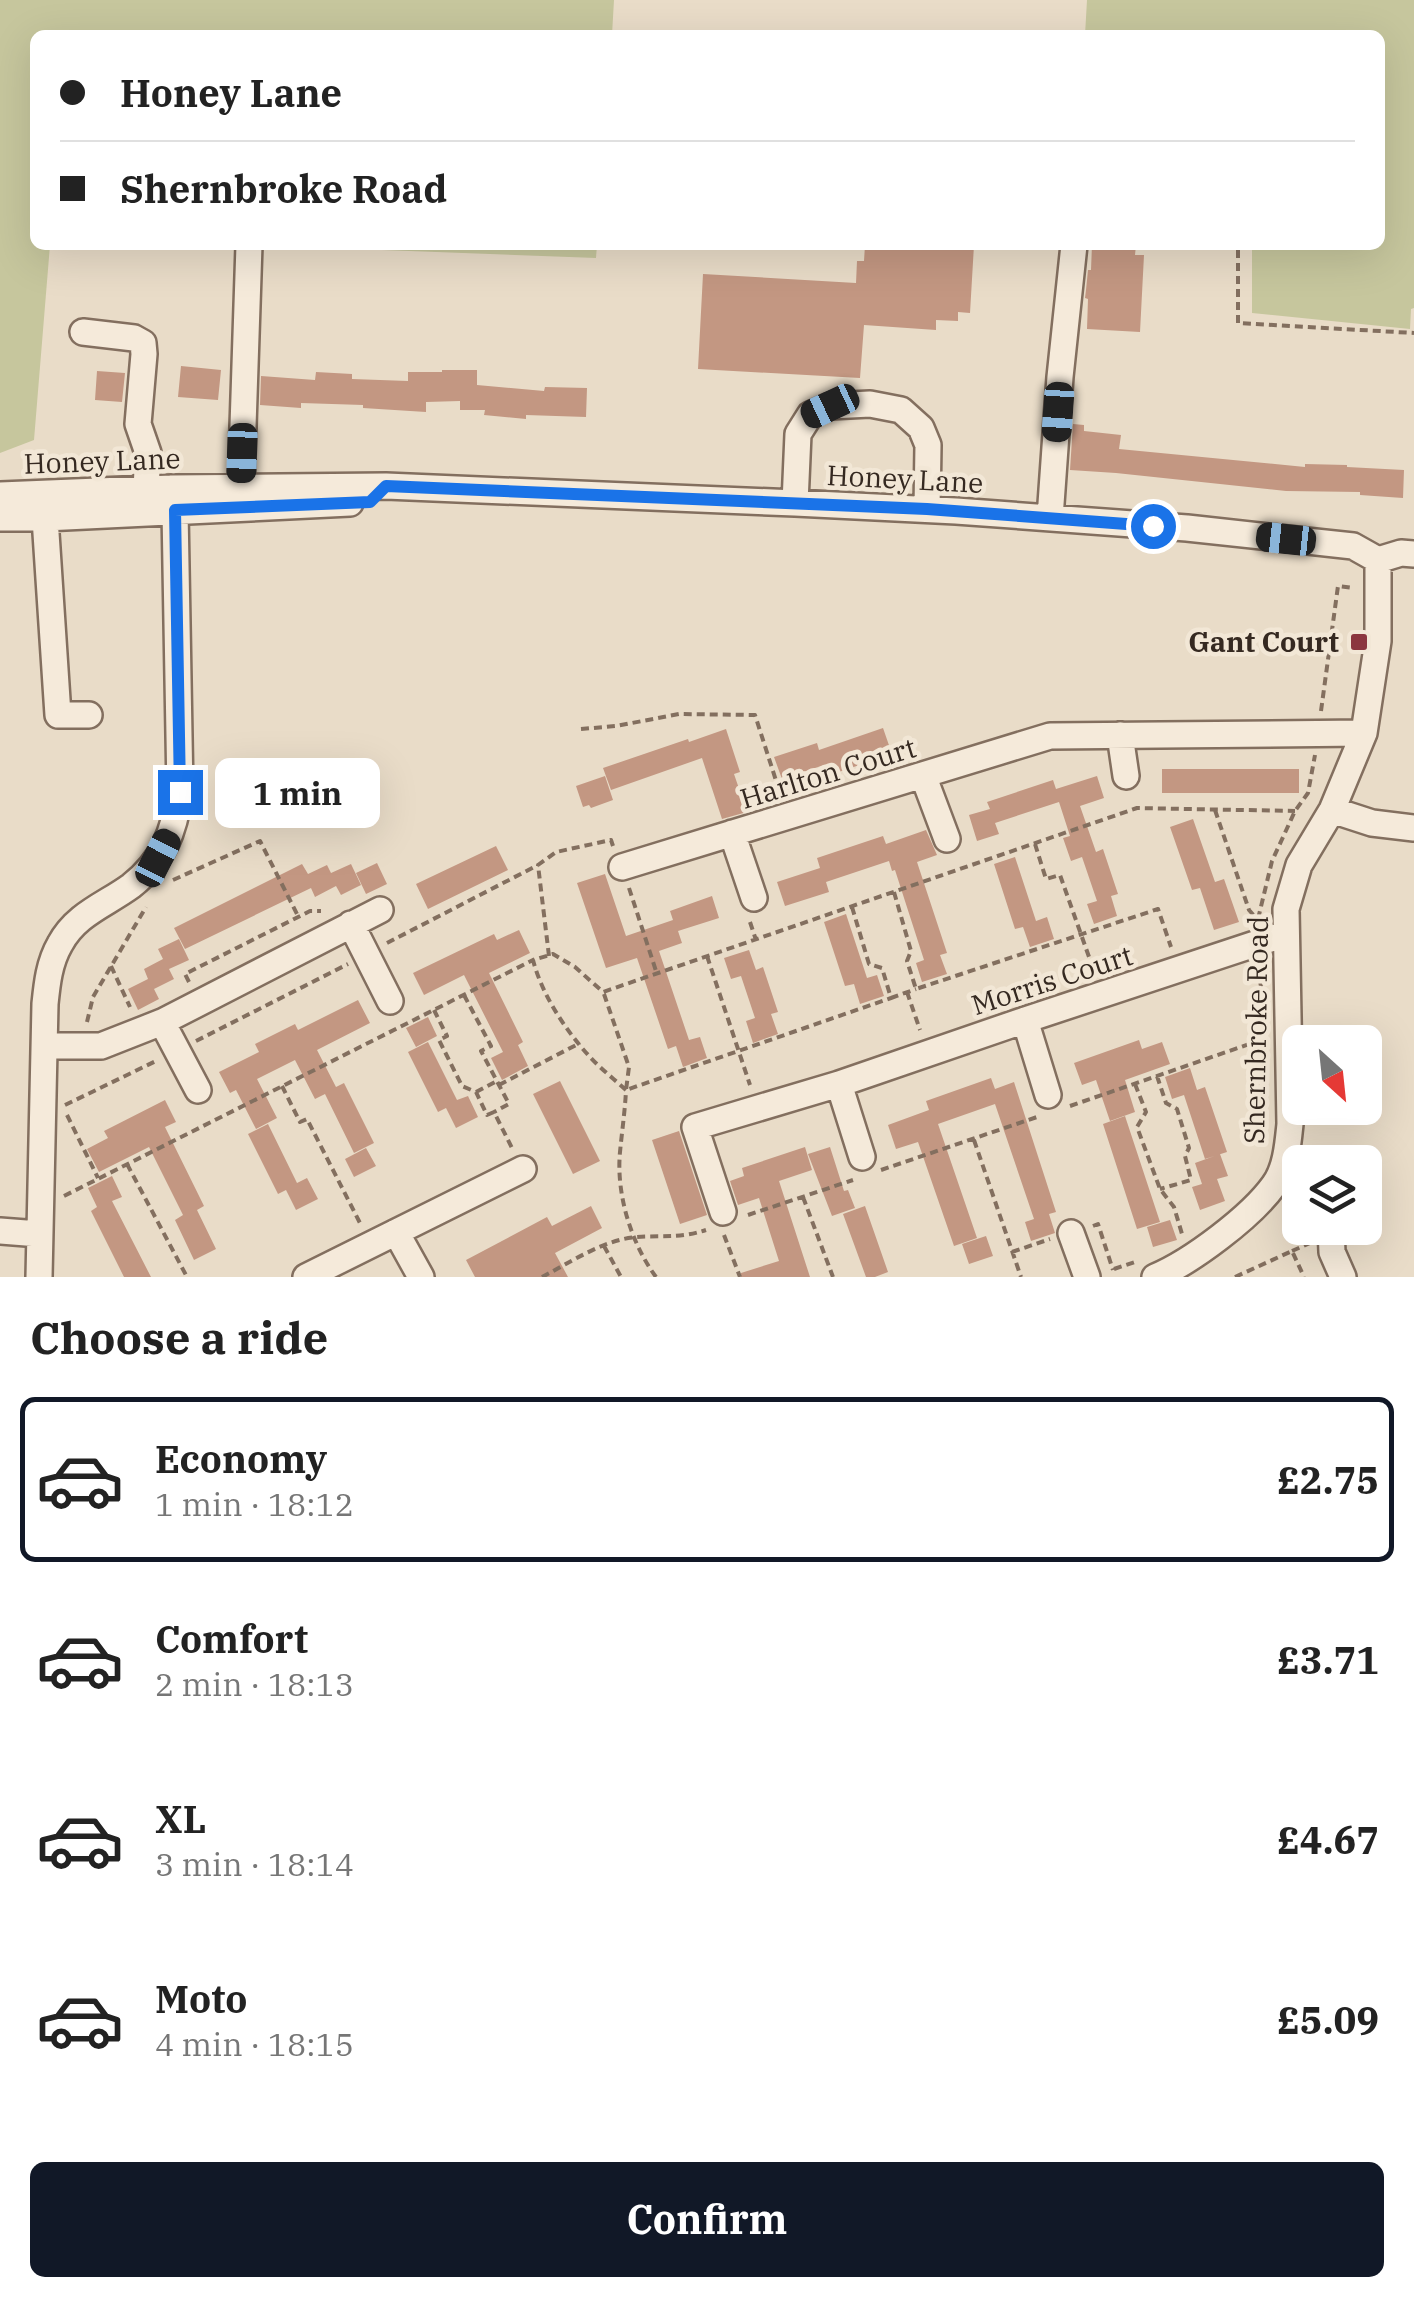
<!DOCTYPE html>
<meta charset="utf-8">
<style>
:root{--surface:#fff;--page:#f6f6f6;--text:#222;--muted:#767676;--line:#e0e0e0;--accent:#111827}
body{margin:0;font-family:"IBM Plex Serif",serif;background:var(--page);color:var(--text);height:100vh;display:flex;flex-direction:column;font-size:38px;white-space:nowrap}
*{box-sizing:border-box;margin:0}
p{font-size:32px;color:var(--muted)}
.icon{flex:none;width:55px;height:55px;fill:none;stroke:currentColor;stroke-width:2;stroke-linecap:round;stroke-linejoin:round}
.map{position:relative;height:1277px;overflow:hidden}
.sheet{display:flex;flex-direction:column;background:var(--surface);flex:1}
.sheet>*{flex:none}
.guide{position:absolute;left:30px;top:30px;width:1355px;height:220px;border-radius:15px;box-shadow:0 10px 40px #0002;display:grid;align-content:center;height:220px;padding:0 30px;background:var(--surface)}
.needle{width:65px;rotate:153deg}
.controls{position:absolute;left:1282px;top:1025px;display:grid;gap:20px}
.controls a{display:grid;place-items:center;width:100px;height:100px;border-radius:15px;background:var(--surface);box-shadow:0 10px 40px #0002;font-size:50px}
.end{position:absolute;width:45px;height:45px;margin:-22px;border:12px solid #1a73e8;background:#fff;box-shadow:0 0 0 5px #fff}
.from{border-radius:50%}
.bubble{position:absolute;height:70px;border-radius:15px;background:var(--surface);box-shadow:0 10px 40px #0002;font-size:32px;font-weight:700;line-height:70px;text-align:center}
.car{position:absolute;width:30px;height:60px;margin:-30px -15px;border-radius:12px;box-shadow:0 0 8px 2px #0007;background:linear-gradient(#222 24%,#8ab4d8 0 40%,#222 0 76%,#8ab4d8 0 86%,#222 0)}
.guide b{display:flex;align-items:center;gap:35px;height:95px;font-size:38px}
.guide b+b{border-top:2px solid var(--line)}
.guide i{width:25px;height:25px;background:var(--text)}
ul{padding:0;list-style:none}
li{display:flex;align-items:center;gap:30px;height:165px;margin:0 20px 15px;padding:0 10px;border:5px solid transparent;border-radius:15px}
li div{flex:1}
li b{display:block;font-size:38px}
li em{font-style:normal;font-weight:700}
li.on{border-color:var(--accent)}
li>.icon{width:90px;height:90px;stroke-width:1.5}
h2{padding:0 30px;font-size:45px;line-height:120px}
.primary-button{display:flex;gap:20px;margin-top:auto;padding:20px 30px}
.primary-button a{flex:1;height:115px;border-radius:15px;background:var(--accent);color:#fff;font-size:40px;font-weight:700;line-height:115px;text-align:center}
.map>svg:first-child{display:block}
.green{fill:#c6c69d}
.building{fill:#c39782}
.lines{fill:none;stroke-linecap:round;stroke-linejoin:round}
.minor-casing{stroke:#836f5f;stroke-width:30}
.path{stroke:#836f5f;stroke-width:4;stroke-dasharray:8 5;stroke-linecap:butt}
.minor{stroke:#f5eada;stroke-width:25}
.route{stroke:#1a73e8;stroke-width:12}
.poi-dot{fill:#8b363f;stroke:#f2e7d6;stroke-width:4}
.labels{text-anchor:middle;stroke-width:9;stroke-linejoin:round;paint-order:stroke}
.street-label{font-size:28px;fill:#352921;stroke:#f2e7d6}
.poi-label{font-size:28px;font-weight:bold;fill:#352921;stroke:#f2e7d6;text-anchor:end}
</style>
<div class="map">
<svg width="1414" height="1277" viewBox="0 0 1414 1277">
<rect width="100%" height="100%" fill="#e9dcc8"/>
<path class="green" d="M0,0H614L612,35H35V245H50L34,440L0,453Z
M1087,0H1414V308L1411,309L1410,329L1252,313V245H1380V35H1085Z
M244,245H597L596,258Z"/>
<path class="building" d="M865,245H974L970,313L958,312V321L936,320V330L864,325L860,378L698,369L703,274L856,283L857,261H864Z
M1092,245H1136L1135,255H1144L1140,332L1087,329L1088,299L1085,298L1086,290L1088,270H1091Z
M181,366L221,370L218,400L178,397Z
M442,370H477V385L544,391L545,387L587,388L586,417L526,415V419L484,415L485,410H460V401L426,402V412L363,408V405L301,403V408L260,405L261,376L315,380L316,372L352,374V379L408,381V372H442Z
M97,371L125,373L122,402L95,400Z
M1073,424L1084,425V431L1121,435L1119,449L1305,467V464L1347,465V467L1404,470L1403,498L1360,495V492L1286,491L1116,473L1070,470Z
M883,728L892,754L827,776L824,765L782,779L774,757L817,743L819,750Z
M726,729L740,772L734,774L747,812L722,819L702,758L611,790L603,768L688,739L689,742Z
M1162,769H1299V793H1162Z
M605,776L613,800L591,808L589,805L583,807L576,786Z
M1097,776L1104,798L1080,806L1096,852L1103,849L1118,894L1111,896L1117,916L1094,924L1087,904L1097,901L1082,857L1071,861L1063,838L1070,836L1059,802L995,823L999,834L977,841L969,815L990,809L987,802L1053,780L1056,789Z
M1193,819L1215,882L1224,879L1239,922L1214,930L1200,888L1192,890L1170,827Z
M926,830L937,855L917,862L947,953L940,955L947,974L922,982L916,963L924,960L895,870L892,871L889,861L826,882L829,892L785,906L777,882L820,868L817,858L883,836L886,844Z
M496,846L508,870L428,909L416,884Z
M1015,857L1036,921L1047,917L1054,939L1030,947L1023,927L1015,929L994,864Z
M377,863L387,884L366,894L356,873Z
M302,864L308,874L327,865L331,873L351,864L361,885L341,895L336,886L315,897L311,888L185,949L174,928Z
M605,874L626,936L673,920L670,911L712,896L719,918L678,931L682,943L659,951L689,1040L700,1037L707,1058L683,1067L676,1046L668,1049L637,958L606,968L577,883Z
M846,914L867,978L877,975L884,996L860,1004L854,984L845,986L824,922Z
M519,930L530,953L489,973L523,1042L515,1047L518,1045L528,1066L502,1080L491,1058L503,1052L464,975L424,995L413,973L494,934L497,940Z
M179,939L189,960L169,969L174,979L154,989L159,999L138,1010L128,989L148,979L144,969L163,959L158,949Z
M749,950L756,970L763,967L778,1012L771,1014L778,1034L753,1043L746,1021L755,1018L741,976L731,979L724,958Z
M358,1000L370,1023L317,1050L336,1087L344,1083L374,1143L354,1153L325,1094L315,1099L295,1060L257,1079L277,1118L256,1129L236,1090L230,1093L219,1072L259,1052L255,1044L295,1024L298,1030Z
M428,1017L437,1036L416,1047L406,1028Z
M1139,1040L1142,1049L1162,1042L1170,1064L1125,1080L1135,1112L1110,1121L1096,1080L1082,1085L1074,1063Z
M428,1042L457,1100L468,1096L478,1117L456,1128L446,1108L438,1112L408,1052Z
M1190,1068L1197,1090L1205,1087L1227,1152L1205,1159L1184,1095L1172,1099L1165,1077Z
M991,1078L995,1089L1014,1082L1056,1212L1049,1214L1055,1233L1031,1241L1025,1222L1034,1219L995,1104L938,1124L977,1238L954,1246L918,1142L896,1149L888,1125L929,1110L926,1101Z
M560,1081L600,1161L573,1174L533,1094Z
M165,1100L176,1122L165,1127L204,1206L197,1210L216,1249L194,1260L175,1220L183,1215L149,1147L99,1172L87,1149L108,1138L104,1131Z
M1125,1116L1160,1222L1137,1229L1103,1124Z
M268,1124L297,1183L307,1178L318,1199L296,1210L286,1190L278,1194L248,1134Z
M679,1131L707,1215L680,1224L652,1140Z
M805,1147L812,1170L779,1181L810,1277H741V1273L779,1261L759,1198L738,1205L730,1181L744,1176L742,1168Z
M830,1147L844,1191L848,1190L855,1208L832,1216L808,1154Z
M366,1148L376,1166L354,1177L345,1159Z
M1220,1154L1228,1176L1217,1179L1225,1201L1200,1210L1192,1187L1202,1184L1195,1163Z
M112,1176L122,1197L112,1201L151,1277H124L91,1211L97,1207L88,1188Z
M591,1206L602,1228L555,1253L568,1277H475L466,1260L547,1217L552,1226Z
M865,1206L888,1272L875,1277H866L843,1214Z
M1170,1220L1177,1240L1153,1247L1147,1227Z
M986,1236L993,1256L969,1264L962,1244Z"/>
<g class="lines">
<g class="minor-casing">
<path id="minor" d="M83,332L134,338L143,343L144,354L138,424L148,453L146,488
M241,487L249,245
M0,495L172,488L386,486L795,503L956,511L1187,528L1353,546L1378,560L1401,553L1414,554
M795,503L798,434L810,415L830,406L870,404L901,410L921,428L928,445L927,509
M0,518H45L350,503
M45,518L58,715H89
M1050,518L1060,377L1074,245
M1120,735L1126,776
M923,775L947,839
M1332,810L1372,823L1414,828
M732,833L754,898
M622,867L1050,736L1364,733
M351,924L390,1001
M1025,1020L1048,1095
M162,1022L198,1090
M45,1046H101L162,1022L380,910
M862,1157L839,1084L1025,1020L1285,934
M723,1212L695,1127L839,1084
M1331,1228L1332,1252L1343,1277
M0,1231L39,1234
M396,1232L421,1277
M1071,1233L1087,1277
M39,1277L45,1004C47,984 49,963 60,944C76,914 105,905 131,886C164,860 174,831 180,792L175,510L172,488
M306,1277L523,1169
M1155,1277C1191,1262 1251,1217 1274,1185C1286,1169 1288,1144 1290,1124L1286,909L1299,865L1332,810L1364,733L1378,641V560"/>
</g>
<path class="path" d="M1229,245L1238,246V323L1414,333
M1321,711L1338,586L1353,588
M581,729L616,726L679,714L755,715L780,793
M1215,810L1249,910L1256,918
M1035,844L1046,879L1060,875L1094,971
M173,880L260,841L298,916
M629,888L657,974
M894,892L911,951L907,961L916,989L1158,909L1171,947
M852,907L869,964L882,968L891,998L916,989
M1258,919L1272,861L1295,811L1308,793L1315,755
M750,922L756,940
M387,943L538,865
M549,956L538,865L556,852L611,840L613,846
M707,956L750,1085
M111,966L130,1007
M1258,968L1262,993
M189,982L185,974L310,911H321
M907,992L920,1030
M604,994L629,1067L626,1090L891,998
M464,995L491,1046L481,1051L509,1104L494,1112
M434,1010L447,1036L439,1040L462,1086L476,1092L487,1115L494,1112L513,1150
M87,1022L93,997L146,907
M196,1041L348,964
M1157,1076L1166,1103L1177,1109L1189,1148L1185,1156L1191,1180L1160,1189
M1135,1084L1146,1112L1137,1127L1160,1189L1174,1207L1182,1234
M499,1085L580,1043
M282,1086L300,1122L307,1119L360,1223
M476,1092L497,1081
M65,1105L156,1061
M1070,1106L1264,1039
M67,1115L98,1178
M974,1140L1021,1277
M127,1164L187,1277
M881,1170L1037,1117
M64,1196L533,960
M803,1197L833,1277
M748,1215L853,1180
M1093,1226L1098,1224L1113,1270
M724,1235L740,1277
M604,1246L621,1277
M1292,1251L1310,1243
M1012,1252L1050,1239
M1114,1269L1138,1261
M542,1277C571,1262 603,1240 636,1237C663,1235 678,1239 706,1230
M656,1277C631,1243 616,1194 620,1152C622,1131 625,1111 626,1090C614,1079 601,1069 590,1057C566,1031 542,995 533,960L553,954L575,967L603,992L1137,808L1295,811
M1235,1277L1292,1251L1304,1277"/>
<use href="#minor" class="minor"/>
</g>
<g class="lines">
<path class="route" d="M180,792L175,510L370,502L386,486L927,509L1153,526"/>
</g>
<rect class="poi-dot" x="1349" y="632" width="20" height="20" rx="5"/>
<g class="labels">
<g class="street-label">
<text transform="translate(102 461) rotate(-2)" y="10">Honey Lane</text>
<text transform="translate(905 479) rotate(3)" y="10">Honey Lane</text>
<text transform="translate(828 773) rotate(-17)" y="10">Harlton Court</text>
<text transform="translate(1052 980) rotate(-18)" y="10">Morris Court</text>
<text transform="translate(1256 1030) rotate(-89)" y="10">Shernbroke Road</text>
</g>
<g class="poi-label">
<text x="1339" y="652">Gant Court</text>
</g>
</g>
</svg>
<div class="controls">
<a><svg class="needle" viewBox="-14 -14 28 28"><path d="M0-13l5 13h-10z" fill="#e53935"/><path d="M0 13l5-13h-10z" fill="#767676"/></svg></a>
<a><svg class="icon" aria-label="layers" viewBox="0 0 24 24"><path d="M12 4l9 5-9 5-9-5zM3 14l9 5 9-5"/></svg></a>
</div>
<i class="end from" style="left:1153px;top:526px"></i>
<i class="end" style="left:180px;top:792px"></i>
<div class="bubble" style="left:215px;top:758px;width:165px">1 min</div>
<i class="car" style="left:830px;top:406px;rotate:245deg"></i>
<i class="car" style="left:1058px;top:412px;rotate:184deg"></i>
<i class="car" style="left:242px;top:453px;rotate:182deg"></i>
<i class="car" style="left:1286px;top:539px;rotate:276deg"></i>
<i class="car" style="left:158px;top:858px;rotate:27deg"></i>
<div class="guide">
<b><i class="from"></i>Honey Lane</b>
<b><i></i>Shernbroke Road</b>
</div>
</div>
<section class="sheet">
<h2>Choose a ride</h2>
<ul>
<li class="on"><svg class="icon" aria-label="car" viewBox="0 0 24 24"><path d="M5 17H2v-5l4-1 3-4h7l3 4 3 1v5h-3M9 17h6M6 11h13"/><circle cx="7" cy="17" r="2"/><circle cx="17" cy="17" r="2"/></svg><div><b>Economy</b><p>1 min · 18:12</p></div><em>£2.75</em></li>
<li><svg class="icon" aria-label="car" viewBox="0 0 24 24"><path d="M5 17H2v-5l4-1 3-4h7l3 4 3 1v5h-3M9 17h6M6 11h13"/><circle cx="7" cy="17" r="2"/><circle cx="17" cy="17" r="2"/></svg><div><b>Comfort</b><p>2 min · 18:13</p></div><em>£3.71</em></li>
<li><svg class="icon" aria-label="car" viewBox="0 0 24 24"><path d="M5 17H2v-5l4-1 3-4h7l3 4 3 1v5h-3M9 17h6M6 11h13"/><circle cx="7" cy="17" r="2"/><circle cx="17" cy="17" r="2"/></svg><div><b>XL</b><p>3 min · 18:14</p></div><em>£4.67</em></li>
<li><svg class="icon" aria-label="car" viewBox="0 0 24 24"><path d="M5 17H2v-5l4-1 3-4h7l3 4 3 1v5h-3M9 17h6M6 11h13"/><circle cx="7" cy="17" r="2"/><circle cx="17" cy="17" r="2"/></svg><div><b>Moto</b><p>4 min · 18:15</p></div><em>£5.09</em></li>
</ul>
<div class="primary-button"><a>Confirm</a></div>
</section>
